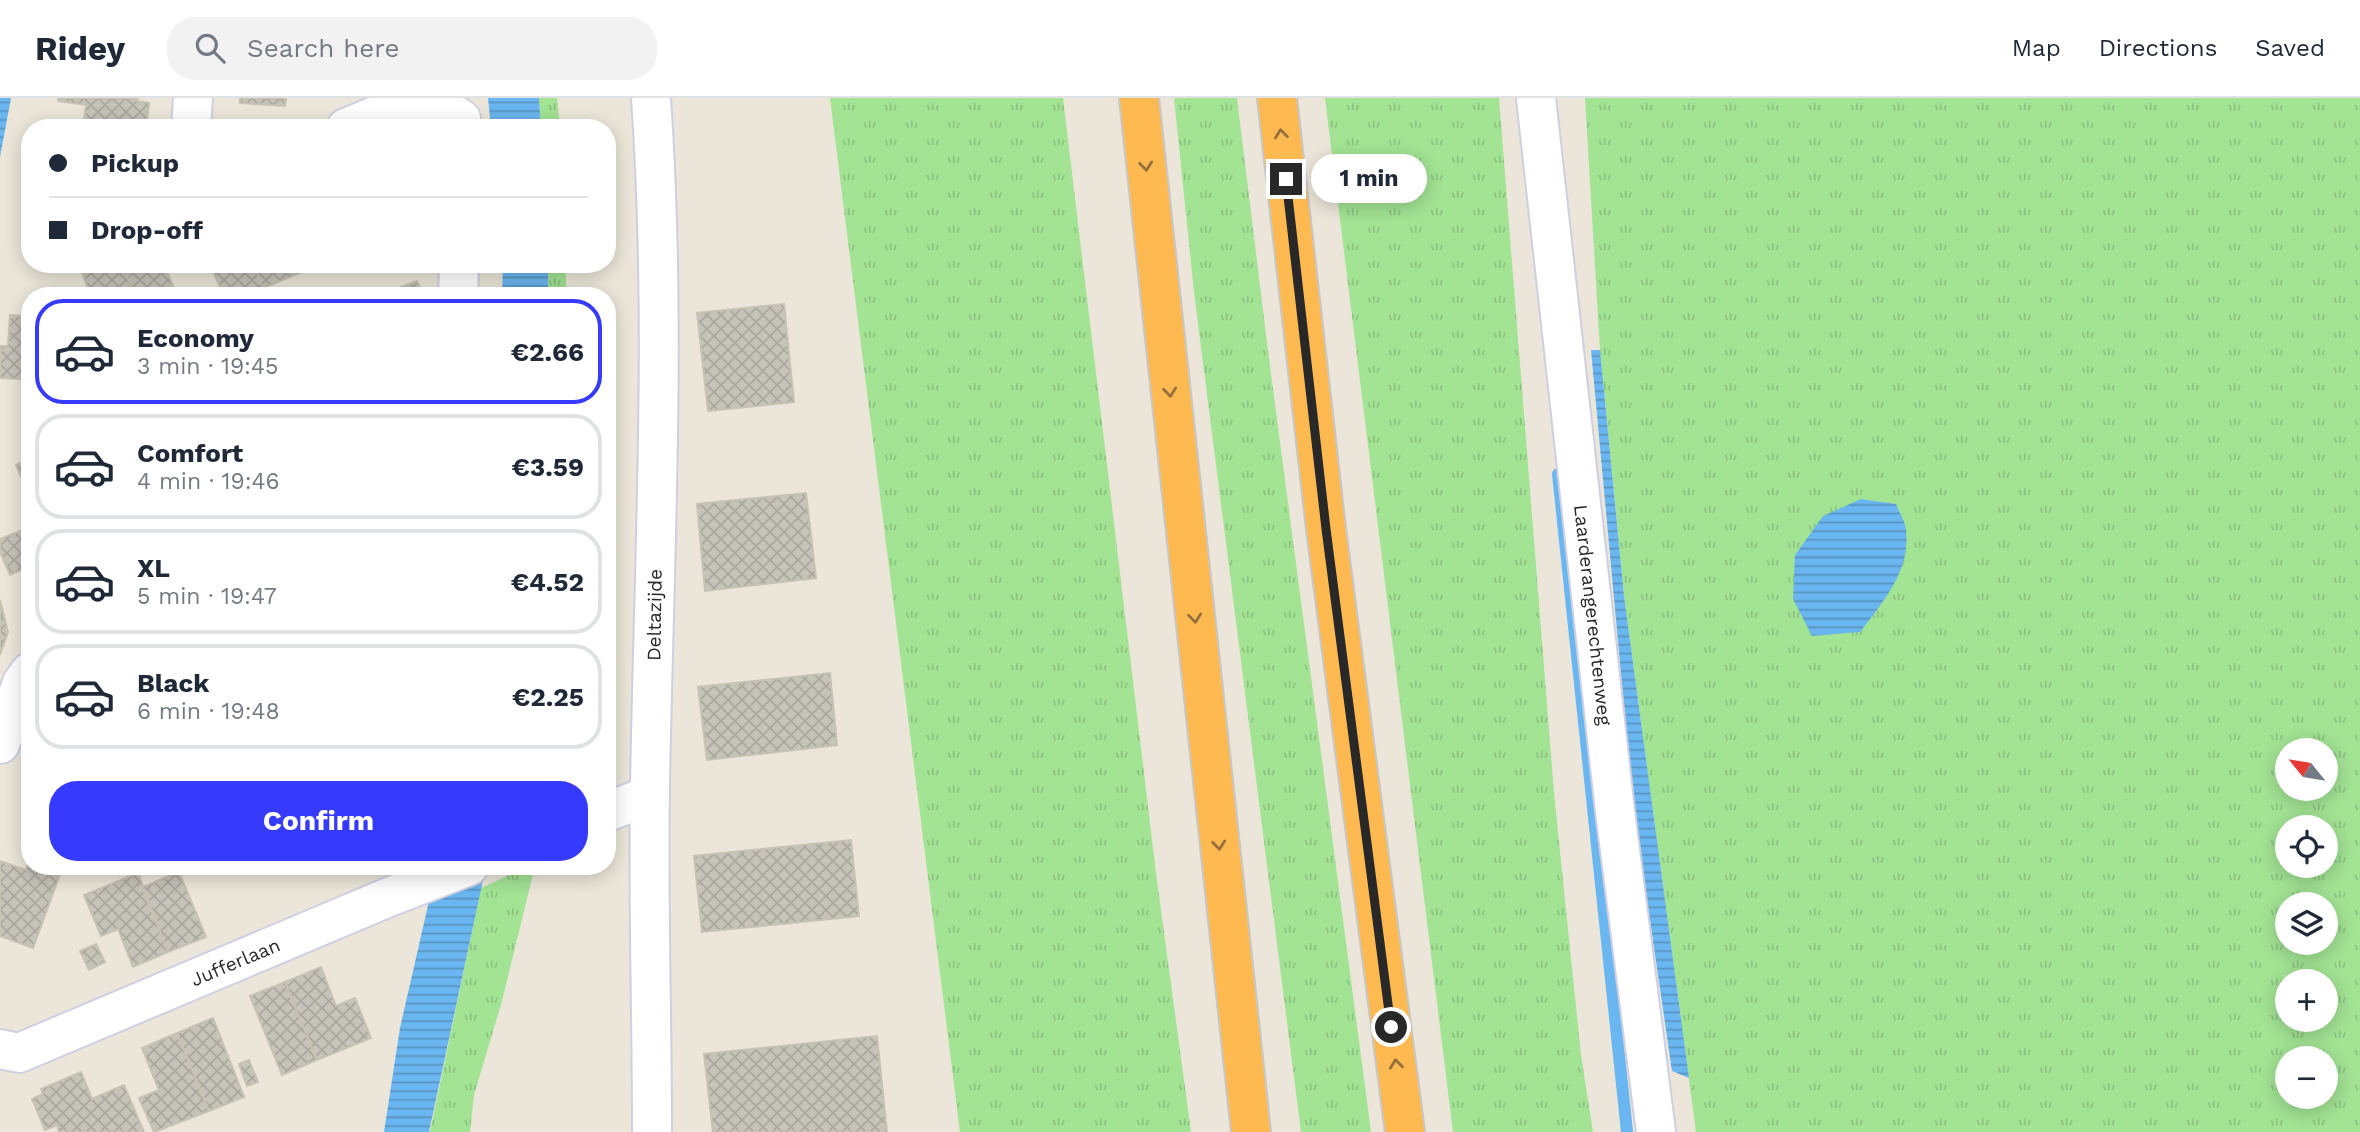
<!DOCTYPE html>
<meta charset="utf-8">
<style>
:root{--surface:#fff;--page:#f2f2f3;--text:#1f2937;--muted:#747a83;--line:#e0e1e3;--accent:#363afc}
body{margin:0;font-family:"Work Sans",sans-serif;background:var(--page);color:var(--text);height:100vh;display:flex;flex-direction:column;font-size:26px;white-space:nowrap}
*{box-sizing:border-box;margin:0}
p{font-size:23px;color:var(--muted)}
.icon{flex:none;width:38px;height:38px;fill:none;stroke:currentColor;stroke-width:2;stroke-linecap:round;stroke-linejoin:round}
.map{position:relative;flex:1;overflow:hidden}
.drawer{position:absolute;left:21px;top:189px;width:595px;height:588px;display:flex;flex-direction:column;background:var(--surface);border-radius:28px;box-shadow:0 4px 18px #0003}
.drawer>*{flex:none}
.banner{position:absolute;left:21px;top:21px;width:595px;height:154px;border-radius:28px;box-shadow:0 4px 18px #0003;display:grid;align-content:center;height:154px;padding:0 28px;background:var(--surface)}
.needle{width:46px;rotate:300deg}
.tools{position:absolute;left:2275px;top:640px;display:grid;gap:14px}
.tools a{display:grid;place-items:center;width:63px;height:63px;border-radius:50%;background:var(--surface);box-shadow:0 4px 18px #0003;font-size:35px}
.end{position:absolute;width:32px;height:32px;margin:-16px;border:9px solid #282828;background:#fff;box-shadow:0 0 0 4px #fff}
.from{border-radius:50%}
.bubble{position:absolute;height:49px;border-radius:24px;background:var(--surface);box-shadow:0 4px 18px #0003;font-size:23px;font-weight:700;line-height:49px;text-align:center}
.banner b{display:flex;align-items:center;gap:24px;height:66px;font-size:26px}
.banner b+b{border-top:2px solid var(--line)}
.banner i{width:18px;height:18px;background:var(--text)}
ul{padding:12px 0 0;list-style:none}
li{display:flex;align-items:center;gap:21px;height:105px;margin:0 14px 10px;padding:0 14px;border:4px solid var(--line);border-radius:28px}
li div{flex:1}
li b{display:block;font-size:26px}
li em{font-style:normal;font-weight:700}
li.active{border-color:var(--accent)}
li>.icon{width:63px;height:63px;stroke-width:1.5}
.button{display:flex;gap:14px;margin-top:auto;padding:14px 28px}
.button a{flex:1;height:80px;border-radius:28px;background:var(--accent);color:#fff;font-size:28px;font-weight:700;line-height:80px;text-align:center}
header{display:flex;align-items:center;gap:42px;box-sizing:border-box;height:98px;padding:0 35px;background:var(--surface);border-bottom:2px solid var(--line)}
header strong{font-size:33px}
nav{display:flex;gap:38px;margin-inline-start:auto;font-size:24px}
.search{width:490px;height:63px;background:var(--page);display:flex;align-items:center;gap:18px;box-sizing:border-box;padding:0 24px;border-radius:28px;color:var(--muted);font-size:26px}
.map>svg:first-child{display:block}
.grass{fill:url(#grass-tufts);fill-rule:evenodd}
.water{fill:url(#water-rules)}
.lines{fill:none;stroke-linecap:round;stroke-linejoin:round}
.stream{stroke:#6ab6f0;stroke-width:12}
.building{fill:url(#building-cross-hatch);stroke:#c6c3b3;stroke-width:2}
.minor-casing{stroke:#cfcfe2;stroke-width:42}
.highway-casing{stroke:#c7c7c7;stroke-width:42}
.minor{stroke:#fff;stroke-width:38}
.highway{stroke:#ffb951;stroke-width:38}
.oneway{stroke:#94703c}
.route{stroke:#282828;stroke-width:9}
.labels{text-anchor:middle;stroke-width:7;stroke-linejoin:round;paint-order:stroke}
.street-label{font-size:19px;fill:#282828;stroke:#fff}
</style>
<header>
<strong>Ridey</strong>
<div class="search"><svg class="icon" aria-label="search" viewBox="0 0 24 24"><circle cx="10" cy="10" r="6"/><path d="M15 15l6 6"/></svg>Search here</div>
<nav><a>Map</a><a>Directions</a><a>Saved</a></nav>
</header>
<div class="map">
<svg width="2360" height="1034" viewBox="0 0 2360 1034">
<defs>
<pattern id="grass-tufts" width="24" height="20" patternUnits="userSpaceOnUse" patternTransform="scale(1.75)"><rect width="24" height="20" fill="#a2e394"/><path d="M3 7l-1-3M5 7V3M7 7l1-3M15 17l-1-3M17 17v-4M19 17l1-3" fill="none" stroke="#8cc380"/></pattern>
<pattern id="water-rules" width="6" height="5" patternUnits="userSpaceOnUse" patternTransform="scale(1.75)"><rect width="6" height="5" fill="#6ab6f0"/><path d="M0 2.5h6" fill="none" stroke="#5794c2"/></pattern>
<pattern id="building-cross-hatch" width="8" height="8" patternUnits="userSpaceOnUse" patternTransform="scale(1.75)"><rect width="8" height="8" fill="#c6c3b9"/><path d="M0 0l8 8M0 8l8-8" fill="none" stroke="#aaa89f"/></pattern>
</defs>
<rect width="100%" height="100%" fill="#ebe6d9"/>
<path class="grass" d="M539,0H557L560,30H541Z
M830,0H1063L1156,775L1191,1034H960Z
M1174,0H1237L1268,253L1371,1034H1301L1194,194Z
M1325,0H1499L1554,695L1581,957L1593,1034H1453Z
M1585,0H2360V1034H1696L1624,498L1600,252ZM1861,401L1895,406L1906,431ZM2287,653H2326V691H2287ZM2287,730H2326V768H2287ZM2287,807H2326V845H2287ZM2287,884H2326V922H2287ZM2287,961H2326V999H2287Z
M548,166H566V198H548Z
M529,768H535L502,903L474,997L470,1034H430L481,790Z"/>
<path class="water" d="M0,0H11L0,59Z
M488,0H539L541,30H491Z
M503,166H548V198H502Z
M1591,252H1600L1624,498L1689,980L1672,973L1633,705Z
M1861,401L1896,406C1899,414 1905,423 1906,432C1911,472 1883,504 1860,534L1812,538L1793,501L1795,457L1823,418Z
M437,768H486L429,1034H384L400,930Z"/>
<g class="lines">
<path class="stream" d="M1558,376L1627,1034"/>
</g>
<path class="building" d="M58,0H138L137,3L149,5L146,30H83L86,7L58,3Z
M240,0H286L285,8L240,5Z
M102,166H122L135,198H91L82,174Z
M122,166H164L177,198H135Z
M210,166H254L263,190L244,198H224Z
M254,166H296L300,175L263,190Z
M417,183L423,197L405,198L401,189Z
M401,189L405,198H388L387,195Z
M784,206L794,304L708,313L697,215Z
M10,217L30,218V306H22L23,281L0,280L1,248H8Z
M27,362L30,375L21,379L16,367Z
M806,395L816,480L705,493L697,406Z
M30,429V472L28,469L10,477L0,454V441Z
M0,502L8,534L0,557Z
M830,575L837,647L707,662L698,589Z
M851,742L859,818L702,834L694,758Z
M30,760V768H63L33,850L0,838V763L26,772Z
M179,774L206,839L168,854L142,789Z
M138,775L168,854L133,869L118,831L101,838L84,797Z
M96,846L105,864L89,872L80,853Z
M321,869L336,908L355,900L371,940L317,962L285,884Z
M285,884L317,962L282,977L250,898Z
M213,920L244,999L209,1013L177,935Z
M177,935L209,1013L154,1034L139,1000L159,992L142,950Z
M877,938L887,1034H713L704,956Z
M249,962L258,984L247,988L239,966Z
M81,974L92,1001L124,987L144,1034H59L57,1027L45,1032L32,1001L43,996L41,991Z"/>
<g class="lines">
<g class="minor-casing">
<g id="minor">
<path d="M651,0C667,228 654,457 650,686C648,802 652,918 652,1034"/>
<path id="s1" d="M1536,0L1615,713L1656,1034"/>
<path d="M191,30L193,0"/>
<path d="M346,30L409,4L438,6L461,21L460,30"/>
<path d="M458,198L459,166"/>
<path d="M0,646L22,585L30,574"/>
<path d="M607,714L650,697"/>
<path id="s2" d="M0,951L19,955L389,799L469,768"/>
</g>
</g>
<g class="highway-casing">
<path id="highway" d="M1139,0L1251,1034
M1277,0L1326,431L1405,1034"/>
</g>
<use href="#minor" class="minor"/>
<use href="#highway" class="highway"/>
</g>
<defs><path id="oneway-chevron" d="M-2-3.5L2.5 0L-2 3.5" fill="none" stroke-width="1.6" stroke-linecap="round" stroke-linejoin="round" transform="scale(1.75)"/></defs>
<g class="oneway">
<use href="#oneway-chevron" transform="translate(1281 36) rotate(-96)"/>
<use href="#oneway-chevron" transform="translate(1146 68) rotate(84)"/>
<use href="#oneway-chevron" transform="translate(1170 294) rotate(84)"/>
<use href="#oneway-chevron" transform="translate(1195 520) rotate(84)"/>
<use href="#oneway-chevron" transform="translate(1219 747) rotate(84)"/>
<use href="#oneway-chevron" transform="translate(1396 966) rotate(-97)"/>
</g>
<g class="lines">
<path class="route" d="M1286,81L1326,431L1391,929"/>
</g>
<g class="labels">
<g class="street-label">
<text transform="translate(654 517) rotate(-89)" y="7">Deltazijde</text>
<text dy="7" stroke="none"><textPath href="#s1" startOffset="520">Laarderangerechtenweg</textPath></text>
<text dy="7" stroke="none"><textPath href="#s2" startOffset="254">Jufferlaan</textPath></text>
</g>
</g>
</svg>
<div class="tools">
<a><svg class="needle" viewBox="-14 -14 28 28"><path d="M0-13l5 13h-10z" fill="#e53935"/><path d="M0 13l5-13h-10z" fill="#747a83"/></svg></a>
<a><svg class="icon" aria-label="locate" viewBox="0 0 24 24"><circle cx="12" cy="12" r="6"/><path d="M12 2v4M12 18v4M2 12h4M18 12h4"/></svg></a>
<a><svg class="icon" aria-label="layers" viewBox="0 0 24 24"><path d="M12 4l9 5-9 5-9-5zM3 14l9 5 9-5"/></svg></a>
<a>+</a>
<a>−</a>
</div>
<i class="end from" style="left:1391px;top:929px"></i>
<i class="end" style="left:1286px;top:81px"></i>
<div class="bubble" style="left:1311px;top:56px;width:116px">1 min</div>
<div class="banner">
<b><i class="from"></i>Pickup</b>
<b><i></i>Drop-off</b>
</div>
<section class="drawer">
<ul>
<li class="active"><svg class="icon" aria-label="car" viewBox="0 0 24 24"><path d="M5 17H2v-5l4-1 3-4h7l3 4 3 1v5h-3M9 17h6M6 11h13"/><circle cx="7" cy="17" r="2"/><circle cx="17" cy="17" r="2"/></svg><div><b>Economy</b><p>3 min · 19:45</p></div><em>€2.66</em></li>
<li><svg class="icon" aria-label="car" viewBox="0 0 24 24"><path d="M5 17H2v-5l4-1 3-4h7l3 4 3 1v5h-3M9 17h6M6 11h13"/><circle cx="7" cy="17" r="2"/><circle cx="17" cy="17" r="2"/></svg><div><b>Comfort</b><p>4 min · 19:46</p></div><em>€3.59</em></li>
<li><svg class="icon" aria-label="car" viewBox="0 0 24 24"><path d="M5 17H2v-5l4-1 3-4h7l3 4 3 1v5h-3M9 17h6M6 11h13"/><circle cx="7" cy="17" r="2"/><circle cx="17" cy="17" r="2"/></svg><div><b>XL</b><p>5 min · 19:47</p></div><em>€4.52</em></li>
<li><svg class="icon" aria-label="car" viewBox="0 0 24 24"><path d="M5 17H2v-5l4-1 3-4h7l3 4 3 1v5h-3M9 17h6M6 11h13"/><circle cx="7" cy="17" r="2"/><circle cx="17" cy="17" r="2"/></svg><div><b>Black</b><p>6 min · 19:48</p></div><em>€2.25</em></li>
</ul>
<div class="button"><a>Confirm</a></div>
</section>
</div>
